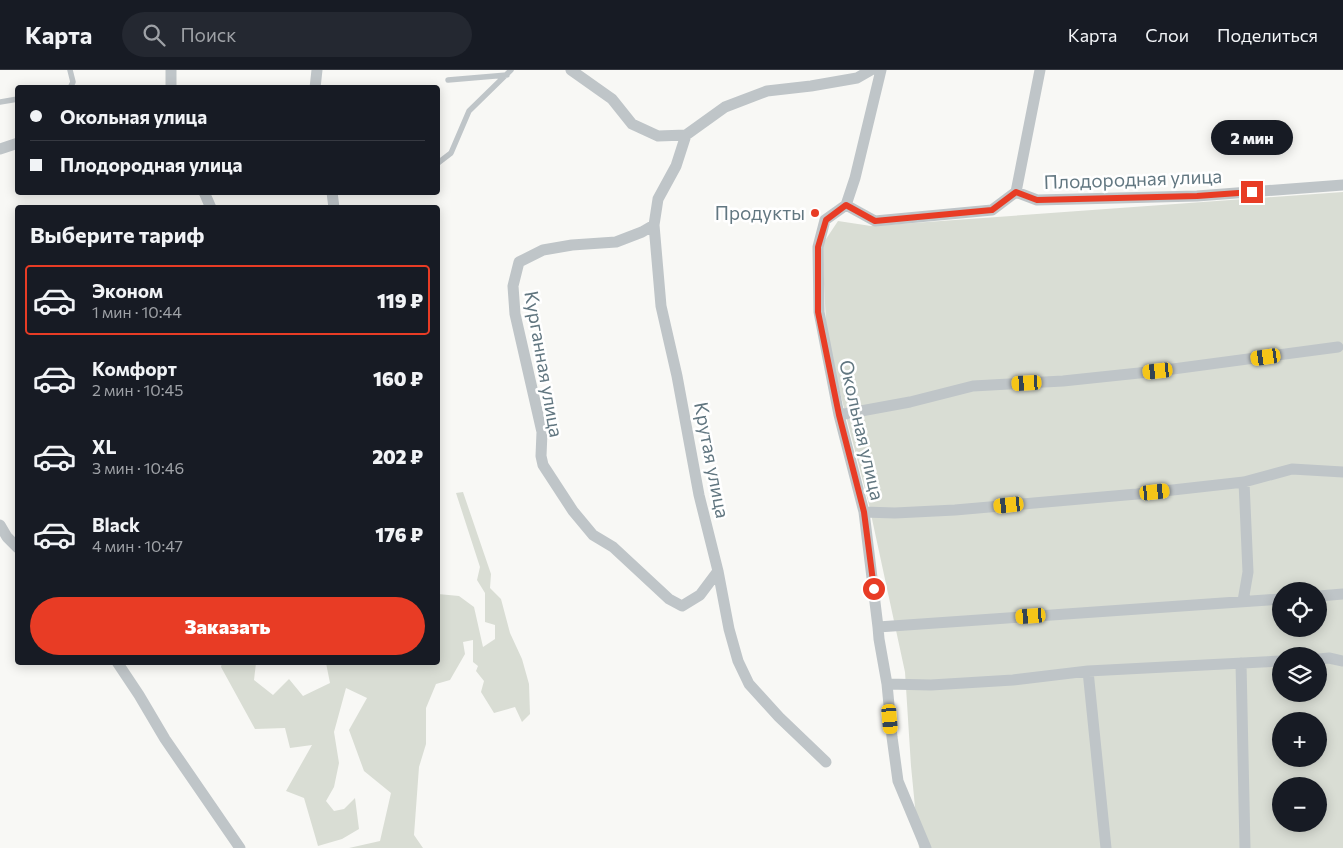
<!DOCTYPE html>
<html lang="ru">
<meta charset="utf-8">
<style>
:root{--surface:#171b24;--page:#242831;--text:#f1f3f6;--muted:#9ea1a6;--line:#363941;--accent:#e83c25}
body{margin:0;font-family:Commissioner,sans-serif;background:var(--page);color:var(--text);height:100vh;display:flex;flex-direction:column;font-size:19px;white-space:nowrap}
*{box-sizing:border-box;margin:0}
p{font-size:16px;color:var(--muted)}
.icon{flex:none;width:28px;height:28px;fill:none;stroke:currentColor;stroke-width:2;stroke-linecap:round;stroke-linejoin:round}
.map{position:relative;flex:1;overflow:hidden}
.panel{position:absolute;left:15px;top:135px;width:425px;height:460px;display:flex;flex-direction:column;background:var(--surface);border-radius:5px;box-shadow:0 2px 12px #0003}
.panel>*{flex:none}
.banner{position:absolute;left:15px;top:15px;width:425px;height:110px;border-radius:5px;box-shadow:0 2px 12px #0003;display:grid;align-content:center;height:110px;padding:0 15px;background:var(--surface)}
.buttons{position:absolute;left:1272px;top:512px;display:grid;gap:10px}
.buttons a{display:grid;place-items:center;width:55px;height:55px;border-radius:50%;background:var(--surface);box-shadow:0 2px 12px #0003;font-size:25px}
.end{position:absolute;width:22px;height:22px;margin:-11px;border:6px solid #e83c25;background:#fff;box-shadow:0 0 0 2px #fff}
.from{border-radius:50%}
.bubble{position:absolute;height:35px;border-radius:18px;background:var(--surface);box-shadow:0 2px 12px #0003;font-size:16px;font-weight:800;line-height:35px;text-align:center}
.car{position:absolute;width:15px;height:30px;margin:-15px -8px;border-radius:6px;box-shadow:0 0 4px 1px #0007;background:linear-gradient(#f5c518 24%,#345 0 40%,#f5c518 0 76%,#345 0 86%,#f5c518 0)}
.banner b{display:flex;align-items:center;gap:18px;height:48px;font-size:19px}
.banner b+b{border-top:1px solid var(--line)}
.banner i{width:12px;height:12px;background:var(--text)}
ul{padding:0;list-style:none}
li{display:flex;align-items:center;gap:15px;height:70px;margin:0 10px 8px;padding:0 5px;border:2px solid transparent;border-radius:5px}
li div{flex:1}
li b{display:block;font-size:19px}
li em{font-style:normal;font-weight:800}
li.selected{border-color:var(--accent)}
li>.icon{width:45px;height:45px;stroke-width:1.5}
h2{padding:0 15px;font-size:22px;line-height:60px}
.button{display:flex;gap:10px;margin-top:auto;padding:10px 15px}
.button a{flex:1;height:58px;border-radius:30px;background:var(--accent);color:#fff;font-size:20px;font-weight:800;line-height:58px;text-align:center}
header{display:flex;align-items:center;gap:30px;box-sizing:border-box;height:70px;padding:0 25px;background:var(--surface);border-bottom:1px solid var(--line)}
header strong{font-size:24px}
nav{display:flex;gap:28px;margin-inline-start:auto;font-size:18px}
.search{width:350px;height:45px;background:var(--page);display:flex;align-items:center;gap:12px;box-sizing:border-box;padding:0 18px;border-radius:28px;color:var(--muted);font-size:19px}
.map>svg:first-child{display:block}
.green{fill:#d9ddd4;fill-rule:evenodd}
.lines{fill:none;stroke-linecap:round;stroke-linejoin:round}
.service{stroke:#bfc5c8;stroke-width:5.5}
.minor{stroke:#bfc5c8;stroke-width:11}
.route{stroke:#e83c25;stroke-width:6}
.poi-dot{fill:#e83c25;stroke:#fff;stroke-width:2}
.labels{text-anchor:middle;stroke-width:5;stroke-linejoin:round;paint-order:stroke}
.street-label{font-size:19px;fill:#627781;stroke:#fff}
.poi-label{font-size:19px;fill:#627781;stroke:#fff;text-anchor:end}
</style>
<header>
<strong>Карта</strong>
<div class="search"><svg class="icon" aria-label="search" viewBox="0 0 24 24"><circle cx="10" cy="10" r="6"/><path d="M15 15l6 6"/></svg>Поиск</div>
<nav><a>Карта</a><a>Слои</a><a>Поделиться</a></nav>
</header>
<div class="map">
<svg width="1343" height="778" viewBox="0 0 1343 778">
<rect width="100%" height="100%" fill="#f8f8f5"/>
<path class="green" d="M1343,122V778H919L911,696L905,602L869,435L827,272L822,175L838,151L871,156ZM1281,521H1319V559H1281ZM1281,586H1319V624H1281ZM1281,651H1319V689H1281ZM1281,716H1319V754H1281Z
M463,422L491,504L490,518L501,529L510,563L522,589L529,614L530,644L522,652L515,637L494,643L481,622L484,611L476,601L478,596L473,592V570L463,572L465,584L450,610L436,614L426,638V674L419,697L414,765L423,778H349L380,771L391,723L364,701L349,660L367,628L346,618L334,662L339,693L334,717L326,731L334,741L344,739L355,728L359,759L342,769L318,776L304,728L286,721L312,675L290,678L285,658L255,659L221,597L222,593H256L254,610L273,625L289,609L303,626L330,613L326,593L438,592V524L459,526L474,537L483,577L495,569V555L485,552V523L477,510L480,497L456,423Z"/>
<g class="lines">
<path class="service" d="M448,10L507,5
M70,18L73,12L70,0
M0,32L18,29
M438,93L451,83L469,41L511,0"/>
<path class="minor" d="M571,0L612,29L632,54L658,66L686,65L725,37L767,21L811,16L857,8L871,0
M171,18V0
M315,18L317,0
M686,65L676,96L658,129L654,155L661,236L677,306L699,425L718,501L729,559L738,591L749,614L779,647L826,692
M0,79L18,73
M204,122L211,138
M332,122L334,138
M1016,122L1040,0
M846,135L825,150L818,177L819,242L839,345L864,442L878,557L879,569L887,614L892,667L898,711L926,778
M846,135L875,151L992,140L1016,122L1037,130L1197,126L1343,115
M846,135L855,108L881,0
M654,155L642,162L616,172L572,175L543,180L519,192L513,216L515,244L542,362L541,386L543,395L573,441L593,465L613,477L669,529L682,536L700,525L718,501
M839,345L910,332L973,316L1063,311L1158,301L1338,277
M864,442L895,443L955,440L1137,424L1244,412L1292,399L1343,402
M0,455L7,467L18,478
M1319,526L1343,524
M1243,531L1248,502L1244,412
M878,557L1281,529
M1319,589L1329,588L1343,591
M117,592L139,625L165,669L240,778
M1241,593L1245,778
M1088,601L1106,778
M887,614L931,615L1013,610L1088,601L1281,591"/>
</g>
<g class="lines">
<path class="route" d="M874,519L864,442L839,345L818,242V177L826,150L846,135L875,151L992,140L1016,122L1037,130L1197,126L1252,122"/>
</g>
<circle class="poi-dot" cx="815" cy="143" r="5"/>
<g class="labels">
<g class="street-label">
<text transform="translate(1133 109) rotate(-2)" y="7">Плодородная улица</text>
<text transform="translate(544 294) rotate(80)" y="7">Курганная улица</text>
<text transform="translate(862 360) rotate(77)" y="7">Окольная улица</text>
<text transform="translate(712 390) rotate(79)" y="7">Крутая улица</text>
</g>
<g class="poi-label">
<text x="805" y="150">Продукты</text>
</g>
</g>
</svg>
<div class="buttons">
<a><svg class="icon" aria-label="locate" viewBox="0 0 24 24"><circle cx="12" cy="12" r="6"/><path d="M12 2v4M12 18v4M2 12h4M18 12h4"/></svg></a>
<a><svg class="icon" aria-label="layers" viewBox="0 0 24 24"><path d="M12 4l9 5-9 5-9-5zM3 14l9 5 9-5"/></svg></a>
<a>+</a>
<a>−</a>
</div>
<i class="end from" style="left:874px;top:519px"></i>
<i class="end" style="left:1252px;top:122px"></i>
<div class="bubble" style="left:1211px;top:50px;width:82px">2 мин</div>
<i class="car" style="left:1266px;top:287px;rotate:262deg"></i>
<i class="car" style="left:1158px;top:301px;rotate:264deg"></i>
<i class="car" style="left:1027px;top:313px;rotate:267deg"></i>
<i class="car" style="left:1155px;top:422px;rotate:84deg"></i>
<i class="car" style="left:1009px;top:435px;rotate:264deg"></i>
<i class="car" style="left:1031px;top:546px;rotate:266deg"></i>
<i class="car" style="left:890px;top:649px;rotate:175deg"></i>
<div class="banner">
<b><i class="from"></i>Окольная улица</b>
<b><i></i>Плодородная улица</b>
</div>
<section class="panel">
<h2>Выберите тариф</h2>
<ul>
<li class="selected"><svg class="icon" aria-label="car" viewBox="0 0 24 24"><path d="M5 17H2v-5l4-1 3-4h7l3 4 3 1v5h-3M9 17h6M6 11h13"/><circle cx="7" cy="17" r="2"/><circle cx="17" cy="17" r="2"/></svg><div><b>Эконом</b><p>1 мин · 10:44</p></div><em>119 ₽</em></li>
<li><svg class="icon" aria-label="car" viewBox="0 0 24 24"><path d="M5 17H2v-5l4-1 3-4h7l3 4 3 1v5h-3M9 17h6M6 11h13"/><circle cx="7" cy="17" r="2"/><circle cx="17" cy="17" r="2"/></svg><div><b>Комфорт</b><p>2 мин · 10:45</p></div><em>160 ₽</em></li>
<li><svg class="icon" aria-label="car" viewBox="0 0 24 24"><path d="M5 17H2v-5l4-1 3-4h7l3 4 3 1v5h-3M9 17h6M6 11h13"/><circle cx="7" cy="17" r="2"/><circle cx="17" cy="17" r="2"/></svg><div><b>XL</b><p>3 мин · 10:46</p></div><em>202 ₽</em></li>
<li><svg class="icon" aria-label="car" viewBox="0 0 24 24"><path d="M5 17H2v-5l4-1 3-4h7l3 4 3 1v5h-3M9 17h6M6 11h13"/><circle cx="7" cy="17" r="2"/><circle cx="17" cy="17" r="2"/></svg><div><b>Black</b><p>4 мин · 10:47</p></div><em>176 ₽</em></li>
</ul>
<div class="button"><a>Заказать</a></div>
</section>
</div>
